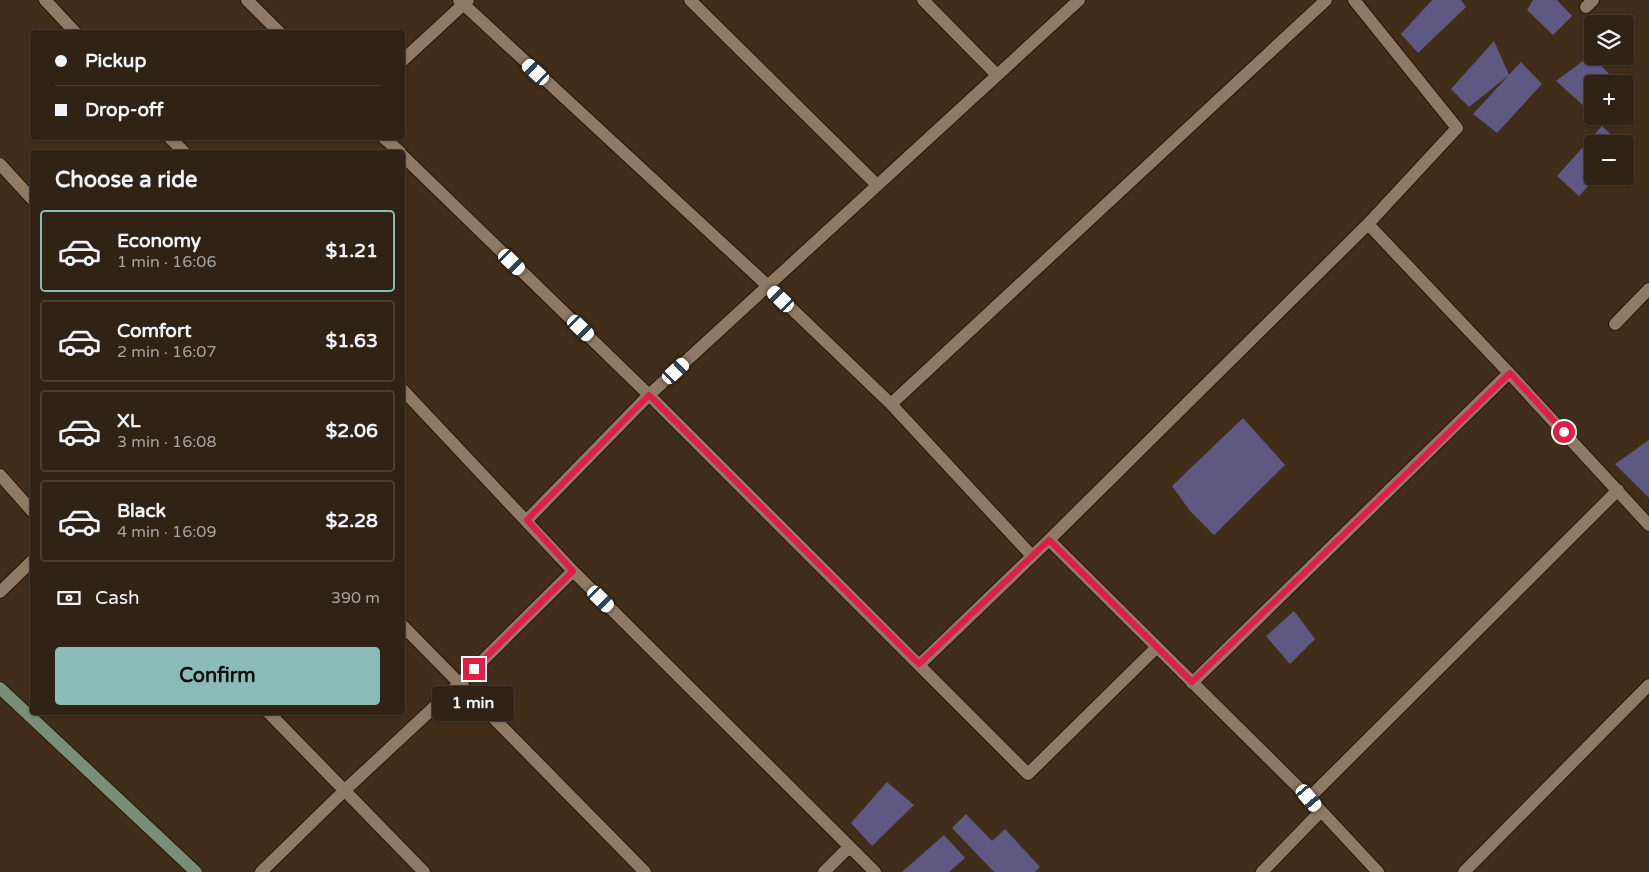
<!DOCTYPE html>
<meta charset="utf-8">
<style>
:root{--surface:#302214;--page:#3c2f22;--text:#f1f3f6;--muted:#a8a4a0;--line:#4b3f34;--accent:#8bbbb9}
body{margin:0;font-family:"Varela Round",sans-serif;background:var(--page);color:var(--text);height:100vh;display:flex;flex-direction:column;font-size:19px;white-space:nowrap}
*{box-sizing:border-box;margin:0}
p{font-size:16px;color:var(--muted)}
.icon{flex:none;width:28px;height:28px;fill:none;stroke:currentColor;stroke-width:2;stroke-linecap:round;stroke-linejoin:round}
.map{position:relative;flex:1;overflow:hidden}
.panel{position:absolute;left:30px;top:150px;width:375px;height:565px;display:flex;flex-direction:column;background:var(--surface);border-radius:5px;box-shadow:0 1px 4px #0004,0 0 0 1px var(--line)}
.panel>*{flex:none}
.banner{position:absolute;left:30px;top:30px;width:375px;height:110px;border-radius:5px;box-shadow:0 1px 4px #0004,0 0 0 1px var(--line);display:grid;align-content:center;height:110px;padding:0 25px;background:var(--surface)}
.tools{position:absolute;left:1584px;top:15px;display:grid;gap:10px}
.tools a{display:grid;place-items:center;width:50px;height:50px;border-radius:5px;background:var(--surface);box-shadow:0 1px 4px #0004,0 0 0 1px var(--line);font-size:25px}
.end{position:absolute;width:22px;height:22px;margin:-11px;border:6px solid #e11d48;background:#fff;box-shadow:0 0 0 2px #fff}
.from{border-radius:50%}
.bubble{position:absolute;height:35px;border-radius:5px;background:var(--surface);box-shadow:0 1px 4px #0004,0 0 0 1px var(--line);font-size:16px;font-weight:700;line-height:35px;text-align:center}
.car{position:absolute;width:15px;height:30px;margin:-15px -8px;border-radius:6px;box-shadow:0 0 4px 1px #0007;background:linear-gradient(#fff 24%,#345 0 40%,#fff 0 76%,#345 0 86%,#fff 0)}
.banner b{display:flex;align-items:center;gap:18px;height:48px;font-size:19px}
.banner b+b{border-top:1px solid var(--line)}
.banner i{width:12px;height:12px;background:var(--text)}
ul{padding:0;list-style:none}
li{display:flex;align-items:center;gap:15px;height:82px;margin:0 10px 8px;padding:0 15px;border:2px solid var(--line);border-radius:5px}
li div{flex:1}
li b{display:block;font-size:19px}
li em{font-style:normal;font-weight:700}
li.active{border-color:var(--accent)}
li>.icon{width:45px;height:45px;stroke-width:1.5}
h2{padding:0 25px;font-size:22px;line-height:60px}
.pay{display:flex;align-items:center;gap:12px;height:55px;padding:0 25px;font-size:19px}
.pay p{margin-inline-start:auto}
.cta{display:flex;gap:10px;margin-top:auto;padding:10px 25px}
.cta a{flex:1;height:58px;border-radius:5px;background:var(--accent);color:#111;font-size:20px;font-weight:700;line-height:58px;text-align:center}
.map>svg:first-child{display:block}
.building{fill:#5f5882}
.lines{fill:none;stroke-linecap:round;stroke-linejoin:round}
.street-casing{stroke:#261603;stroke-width:14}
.secondary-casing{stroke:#261603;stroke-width:14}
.street{stroke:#8f7a65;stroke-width:12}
.secondary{stroke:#788e78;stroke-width:12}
.route{stroke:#e11d48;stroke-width:6}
</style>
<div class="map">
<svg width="1649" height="872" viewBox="0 0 1649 872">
<rect width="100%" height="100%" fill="#402e1a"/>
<path class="building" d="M1432,0H1461L1466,7L1418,53L1401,34Z
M1533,0H1557L1572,16L1553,35L1527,10Z
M1494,41L1509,75L1521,62L1542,84L1497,133L1473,114L1509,75L1469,107L1451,89Z
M1591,55L1612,77L1605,84H1592V97L1584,106L1556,81Z
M1602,126L1620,144H1592V176H1598L1579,196L1557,176Z
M1243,418L1285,465L1214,535L1190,511L1172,486Z
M1649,440V498L1615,464Z
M1294,611L1315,639L1290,664L1266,636Z
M887,782L914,805L872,846L851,823Z
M966,814L992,841L1005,829L1040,867L1035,872H994L952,828Z
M944,835L965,858L949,872H902Z"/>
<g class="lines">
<g class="street-casing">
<path id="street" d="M45,0L75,32
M247,0L279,32
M459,0L768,286L891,404L1032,556
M690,0L877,185
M923,0L997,75
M1586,7L1593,0
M402,61L468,0
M170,138L184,152
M384,138L400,152
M402,155L649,395L1028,774L1157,647
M0,164L32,199
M1368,224L1509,373L1649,525
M1615,324L1649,289
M402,389L573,571L875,872
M891,404L1326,0
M0,475L32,511
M527,520L649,395L1079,0
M1049,540L1309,798L1378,872
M0,592L32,561
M402,625L645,872
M919,665L1049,540L1368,224L1457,128L1354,0
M1192,683L1509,373
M268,712L424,872
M1309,798L1618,490
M261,872L345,790L460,683L573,571
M824,872L849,847
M1262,872L1320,812
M1464,872L1649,685"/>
</g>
<g class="secondary-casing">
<path id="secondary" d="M0,688L196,872"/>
</g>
<use href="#street" class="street"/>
<use href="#secondary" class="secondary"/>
</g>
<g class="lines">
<path class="route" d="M474,669L573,571L527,520L649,395L919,664L1049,540L1192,682L1510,373L1564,432"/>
</g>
</svg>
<div class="tools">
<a><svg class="icon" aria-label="layers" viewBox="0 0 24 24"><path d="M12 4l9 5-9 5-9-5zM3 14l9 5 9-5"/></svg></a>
<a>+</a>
<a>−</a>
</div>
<i class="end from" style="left:1564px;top:432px"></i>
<i class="end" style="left:474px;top:669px"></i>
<div class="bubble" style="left:432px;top:686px;width:82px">1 min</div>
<i class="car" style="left:536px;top:72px;rotate:313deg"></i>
<i class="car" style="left:512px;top:262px;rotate:134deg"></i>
<i class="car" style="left:781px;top:299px;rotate:314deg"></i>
<i class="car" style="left:581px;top:328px;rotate:134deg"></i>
<i class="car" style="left:676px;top:371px;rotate:47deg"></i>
<i class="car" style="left:601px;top:599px;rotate:135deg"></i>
<i class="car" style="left:1309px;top:798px;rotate:140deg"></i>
<div class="banner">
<b><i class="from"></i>Pickup</b>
<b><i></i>Drop-off</b>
</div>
<section class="panel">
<h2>Choose a ride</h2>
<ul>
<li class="active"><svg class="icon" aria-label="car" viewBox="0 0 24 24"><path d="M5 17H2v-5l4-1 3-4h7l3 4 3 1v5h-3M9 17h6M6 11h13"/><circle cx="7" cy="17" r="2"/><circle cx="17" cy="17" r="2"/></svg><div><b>Economy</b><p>1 min · 16:06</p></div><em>$1.21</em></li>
<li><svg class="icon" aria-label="car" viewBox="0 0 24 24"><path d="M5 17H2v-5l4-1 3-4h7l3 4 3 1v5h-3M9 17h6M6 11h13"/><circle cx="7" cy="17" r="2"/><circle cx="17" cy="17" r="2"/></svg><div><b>Comfort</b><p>2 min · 16:07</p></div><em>$1.63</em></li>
<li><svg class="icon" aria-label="car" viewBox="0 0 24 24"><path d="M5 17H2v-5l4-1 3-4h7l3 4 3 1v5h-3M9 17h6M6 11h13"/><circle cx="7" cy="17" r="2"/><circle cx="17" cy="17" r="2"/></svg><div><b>XL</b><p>3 min · 16:08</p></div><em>$2.06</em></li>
<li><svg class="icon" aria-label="car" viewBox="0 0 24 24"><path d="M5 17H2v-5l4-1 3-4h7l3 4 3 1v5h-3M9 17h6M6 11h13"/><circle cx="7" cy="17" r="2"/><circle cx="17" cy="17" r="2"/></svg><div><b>Black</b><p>4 min · 16:09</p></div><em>$2.28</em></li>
</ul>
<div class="pay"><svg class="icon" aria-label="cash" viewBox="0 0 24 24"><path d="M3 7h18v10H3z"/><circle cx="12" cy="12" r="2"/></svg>Cash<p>390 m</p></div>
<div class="cta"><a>Confirm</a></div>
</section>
</div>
